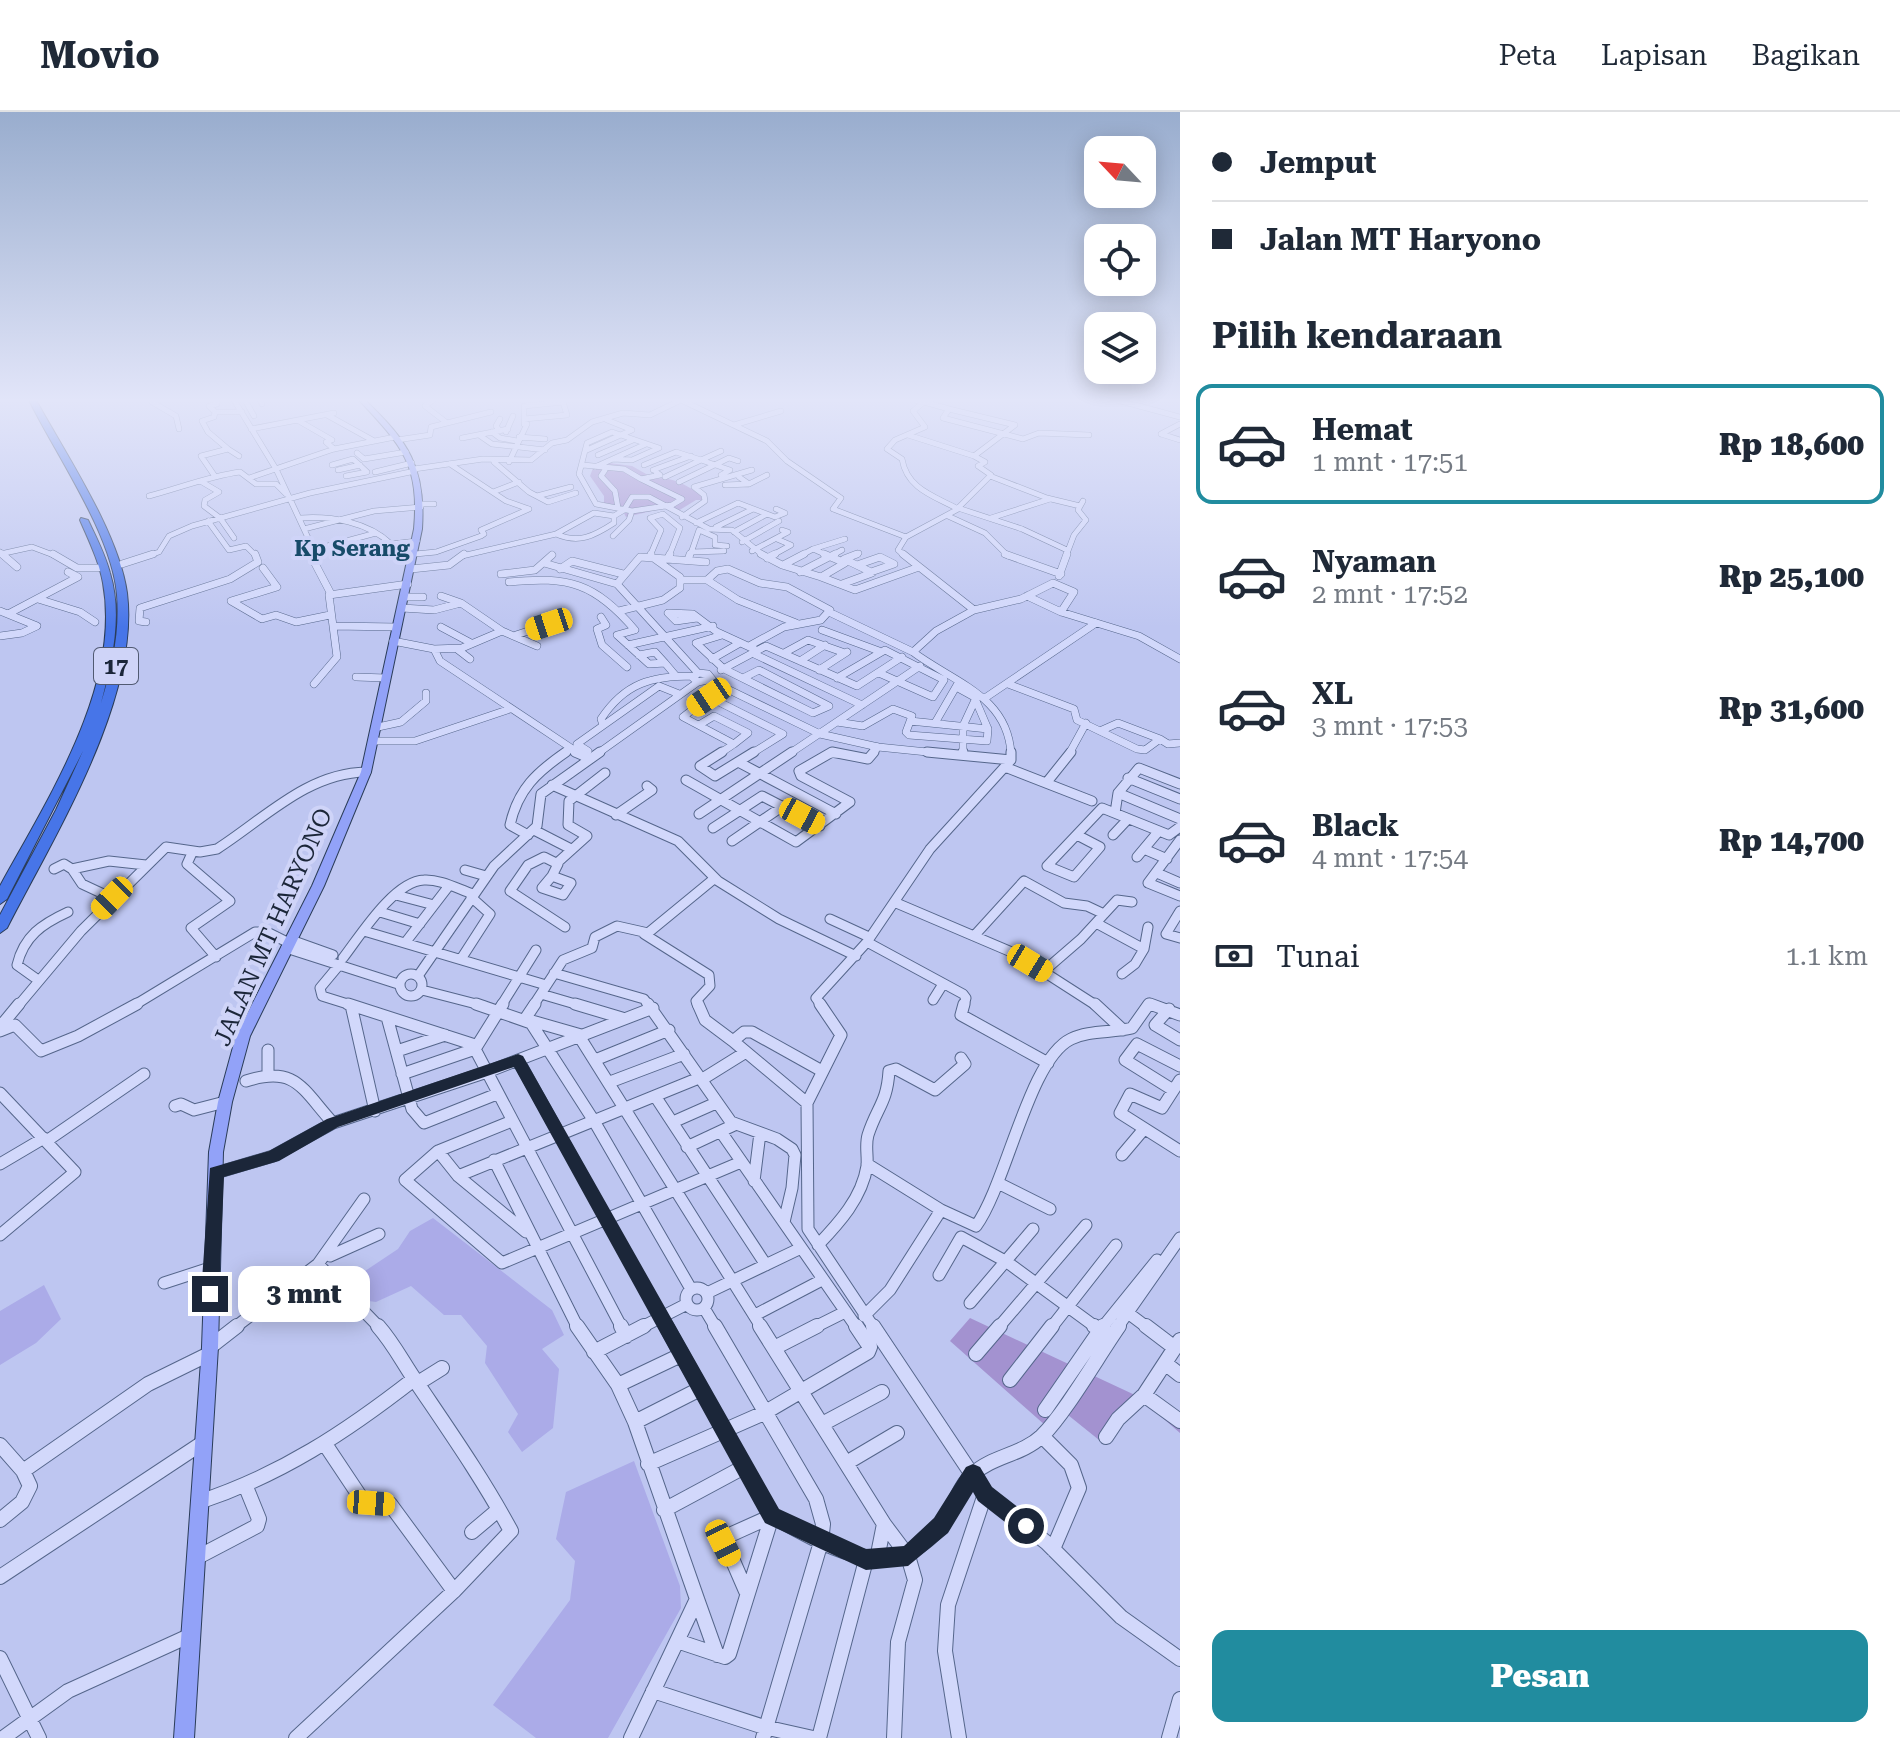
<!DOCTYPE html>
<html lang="id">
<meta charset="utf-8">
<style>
:root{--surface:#fff;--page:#f2f2f3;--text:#1f2937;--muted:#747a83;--line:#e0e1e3;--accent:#218c9f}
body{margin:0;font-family:"Roboto Serif",serif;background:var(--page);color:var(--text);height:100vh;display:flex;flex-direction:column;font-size:30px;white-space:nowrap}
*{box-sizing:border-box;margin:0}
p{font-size:26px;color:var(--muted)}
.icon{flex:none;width:44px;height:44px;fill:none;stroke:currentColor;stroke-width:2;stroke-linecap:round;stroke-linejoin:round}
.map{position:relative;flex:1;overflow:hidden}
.panel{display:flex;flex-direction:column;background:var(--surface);width:720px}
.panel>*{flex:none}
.top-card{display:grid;align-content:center;height:176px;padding:0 32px;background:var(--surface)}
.needle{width:52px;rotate:296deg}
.buttons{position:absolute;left:1084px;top:24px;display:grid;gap:16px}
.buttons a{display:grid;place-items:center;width:72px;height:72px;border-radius:16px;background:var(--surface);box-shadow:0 4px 20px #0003;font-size:40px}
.end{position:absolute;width:36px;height:36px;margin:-18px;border:10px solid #1b2639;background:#fff;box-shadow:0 0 0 4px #fff}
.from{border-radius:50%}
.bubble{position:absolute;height:56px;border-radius:16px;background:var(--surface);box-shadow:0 4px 20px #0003;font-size:26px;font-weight:800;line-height:56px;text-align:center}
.car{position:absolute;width:24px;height:48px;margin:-24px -12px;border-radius:10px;box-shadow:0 0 6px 2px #0007;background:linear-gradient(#f5c518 24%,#345 0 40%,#f5c518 0 76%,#345 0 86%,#f5c518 0)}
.top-card b{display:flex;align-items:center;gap:28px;height:76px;font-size:30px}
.top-card b+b{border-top:2px solid var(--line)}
.top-card i{width:20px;height:20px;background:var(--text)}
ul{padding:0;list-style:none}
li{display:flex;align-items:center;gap:24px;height:120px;margin:0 16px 12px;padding:0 16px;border:4px solid transparent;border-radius:16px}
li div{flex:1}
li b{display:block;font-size:30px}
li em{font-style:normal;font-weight:800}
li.selected{border-color:var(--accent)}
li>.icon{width:72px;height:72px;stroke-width:1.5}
h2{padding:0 32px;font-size:36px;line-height:96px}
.pay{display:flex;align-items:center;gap:20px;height:88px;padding:0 32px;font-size:30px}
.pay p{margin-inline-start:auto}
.button{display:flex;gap:16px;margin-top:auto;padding:16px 32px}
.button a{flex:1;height:92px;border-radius:16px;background:var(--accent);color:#fff;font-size:32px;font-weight:800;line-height:92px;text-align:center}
header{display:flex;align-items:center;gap:48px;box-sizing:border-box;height:112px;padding:0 40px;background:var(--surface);border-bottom:2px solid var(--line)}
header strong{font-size:38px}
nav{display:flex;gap:44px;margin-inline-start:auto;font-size:28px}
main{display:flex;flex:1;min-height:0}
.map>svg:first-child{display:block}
.farmland{fill:#ababe8}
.green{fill:#a392d0}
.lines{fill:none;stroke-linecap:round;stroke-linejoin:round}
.minor-far4-casing{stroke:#55668b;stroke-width:6}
.minor-far3-casing{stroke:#55668b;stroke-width:8}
.minor-far2-casing{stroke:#55668b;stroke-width:11}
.minor-far1-casing{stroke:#55668b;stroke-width:13}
.minor-casing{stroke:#55668b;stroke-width:16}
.major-casing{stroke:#2a3c58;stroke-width:2}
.highway-casing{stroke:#2a3c58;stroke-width:2}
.minor-far4{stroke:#d2d8fb;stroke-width:5}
.minor-far3{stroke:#d2d8fb;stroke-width:7}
.minor-far2{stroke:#d2d8fb;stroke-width:9}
.minor-far1{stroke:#d2d8fb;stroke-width:11}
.minor{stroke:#d2d8fb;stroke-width:14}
.major{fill:#92a2f8;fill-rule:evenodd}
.highway{fill:#4775e8;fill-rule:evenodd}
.route{fill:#1b2639}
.labels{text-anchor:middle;stroke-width:8;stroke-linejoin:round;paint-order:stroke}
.far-neighbourhood-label{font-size:22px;font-weight:bold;fill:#174b69;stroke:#cfd4f8}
.shield{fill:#cfd4f8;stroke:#515a72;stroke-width:2}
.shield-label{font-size:22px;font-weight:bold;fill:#1b2639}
.street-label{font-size:24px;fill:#1b2639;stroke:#cfd4f8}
</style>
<header>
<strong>Movio</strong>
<nav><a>Peta</a><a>Lapisan</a><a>Bagikan</a></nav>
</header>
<main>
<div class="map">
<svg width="1180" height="1626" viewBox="0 0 1180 1626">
<rect width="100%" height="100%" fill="#bec6f1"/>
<path class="farmland" d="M433,1106L552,1198L564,1223L542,1237L559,1257L553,1316L522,1340L508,1320L518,1302L485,1251L487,1234L461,1203H444L411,1174L376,1190L361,1188L344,1173L398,1137L410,1119Z
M44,1173L61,1207L36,1231L0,1253V1199Z
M634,1349L680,1474L681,1496L608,1626H536L493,1593L570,1488L575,1449L556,1427L566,1380Z"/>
<path class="green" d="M609,351L632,354L655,367C669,363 689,374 701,383L702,388H696L678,399L669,395L626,405L624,401L604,395V384L590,364L593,356Z
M970,1206L1180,1304V1321L1142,1288L1104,1332L1068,1303L1054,1321L950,1229Z"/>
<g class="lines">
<g class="minor-far4-casing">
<path id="minor-far4" d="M158,288L152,290L176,304L179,317
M234,288L276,357L310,430L304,434L312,444
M245,288L254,304
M260,288L262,292
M433,288L425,294L447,311
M681,288L767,329L787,349L841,386L833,397L906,425L898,438L905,444
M1117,288L1180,305
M563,290L567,303L524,307V294Z
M924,290L949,297L943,306L1023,327L1039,321L1089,323
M949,297L1015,313L974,344L985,350L978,354L991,363L958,396L1022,417L1067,438
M215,300H242
M215,300L209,294L217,292L216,289
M327,303L374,329
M500,307L496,314L500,319
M524,307V312
M299,309L332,328L326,330L334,337
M734,313L781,299
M251,317L334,301
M492,320L500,326L517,329
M506,320L513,304
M1161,322L1180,312
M1161,322L1180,328
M479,323L492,332L545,338
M908,323L974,344
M519,325L545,327
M462,326L508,317
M397,328L430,323L431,315L491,300
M228,337L239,344
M587,338L632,318L607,308
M721,339L701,348L730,358L721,363
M357,341L364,347L406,340
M598,343L633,328
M613,347L632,348L659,336L612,320L587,331L579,362L596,392L632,399L629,408L613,424
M494,350L529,380L548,390L576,381
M509,350L527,312
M450,352L506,389L529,397
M332,353L353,347L367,360L346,364
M583,353L624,357L641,367L660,363L656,360
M644,353L676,340L701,348L665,365
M595,355L646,332
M414,357L483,347L531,348L552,331L567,328L592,310L623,301L650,303L681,288
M338,358L360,353
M605,358L601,364L615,379L618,396
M653,358L691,344
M375,360L412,351
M214,363L201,344L228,337L208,320L202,309L214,305L215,300
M990,364L1047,386L1080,394
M249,366L334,337L395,325
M202,370L219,380L205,388L204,394L220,406L234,426
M679,370L729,346L738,349
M749,372L767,363
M725,373L749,372L739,365
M493,380L519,370
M149,384C180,376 209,364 240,360L256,372H276L286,382
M537,384L571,375
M422,392H434
M632,399L672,393L682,387L641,367
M614,404L624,398L632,385H649L709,417L732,418L764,444
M948,404L985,421L1008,444
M682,405L705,389L704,383L694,375L752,358
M301,406C332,404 368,410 391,432L417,429
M991,406L1050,387
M208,409L229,438L246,434L256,444
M696,411L738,391L767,402
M716,415L753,397
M304,417L374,399L421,395
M734,420L767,402L775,405L785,401L776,397
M556,422C579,432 594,424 614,411V404
M906,425L958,397C934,384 907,377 902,347L887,337L895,328L925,315L913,299L924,290L915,288
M742,430L779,409
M813,437L845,427
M309,439L376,421
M752,439L788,420L782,418
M0,440L4,444
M691,440L724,439
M0,442L32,435L56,444
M415,442L436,440L481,424L484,422L481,418L529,397
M147,444L159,440L169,424L192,414L310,381L415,359
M462,444L556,422L594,401L614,404
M650,444L661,418L650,406L663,402L680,416L669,444
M690,444L699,418L715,425V433L727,434
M771,444L791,433L777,427
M800,444L813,437L829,444
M831,444L842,438
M852,444L859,441
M1066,444L1074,423L1086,408L1078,398L1083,389"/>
</g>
<g class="minor-far3-casing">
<path id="minor-far3" d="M2,442L17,455
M53,442L77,456H98
M310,442L331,482
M761,442L782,453L821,465L845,451L824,442
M857,442L844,447L871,460L894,452L880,445L857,453
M903,442L974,498L936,519L913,540C953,570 1008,584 1011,642
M1005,442L1061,462
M650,445L651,442
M668,446L670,442
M767,446L775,442
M688,448L690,442
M544,451L617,472L698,561
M122,452L153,442
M783,453L804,442
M263,456L277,475L231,489L262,507L276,503L296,510L330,503
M411,457L449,453L464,442
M560,457L572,449L623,462
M800,460L835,442
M501,462L535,458L552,443
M1059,464L1067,442
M821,465L855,478L919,455
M682,468H707L738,488L796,511
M707,468L717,459L728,457L760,471L787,475L830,498L821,508L784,515L749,534
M509,470C569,464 595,471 635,518L617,523L649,552L665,551L676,564
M617,472L640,445L706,450
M842,472L872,461
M441,484L461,491L502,519
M1027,484L1061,500L1139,524L1180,547
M405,485H423
M38,487L80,500L95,510
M402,496L434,498L457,492
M974,498L1021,487L1053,471L1074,480L1061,500
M0,499L37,514L22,521L0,524
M619,499L663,488L680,476V465L652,445
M831,501L913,540
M8,502L78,465L68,460
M601,505L606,513L597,517L602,533L627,555
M697,506L676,509L668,501L693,502L717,520L754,537
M146,510L139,509L140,496L230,467L258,450L255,442
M333,514L397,515
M441,515L471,531
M822,518L879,539
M516,523L549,512
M722,523L696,531L724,557L813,601L829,594L759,558L743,566
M393,529L434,537L440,549L580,642
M628,533L713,514
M434,537L462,536L502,519L537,534
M457,537L470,547
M752,541L862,593
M784,541L808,528L845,541
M639,543L655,540L665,551
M712,547L740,531
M800,549L825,533
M721,558L766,534L857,574L902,545
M819,558L847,540
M698,561L708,562L712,567L698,570L693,566Z
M356,565L386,566
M837,566L885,538L944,568L933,585L879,561
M711,569L820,622L878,635L947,642
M314,572L337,545L329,483L408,472
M1008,572L1074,597L1077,608L1137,637L1145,638L1160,627L1168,632L1180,631
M956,575L976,586L963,614V642
M985,586L1096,511
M910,609L988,617
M837,610L863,614L893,597L912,604L906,620L909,623L987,629L988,617L976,589
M935,611L957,573
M603,613L601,607C625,571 651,564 693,564
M699,613L714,604L748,621L734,632
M378,615L401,610L426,589V581
M1100,619L1118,611L1160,627
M375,629H415L510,597
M588,639L577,632L659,574L679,582
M563,642L570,637
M597,642L698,570
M719,642L734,632L683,605L709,585L783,622L751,642
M789,642L920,554
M829,642H841
M872,642L878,635
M1069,642L1086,611"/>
</g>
<g class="minor-far2-casing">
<path id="minor-far2" d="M575,640L589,646
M722,640L700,654L715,664L754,640
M927,640L1011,648
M963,640V643
M740,651L836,702
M1005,655L1092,689
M1128,666L1180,687
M686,668L796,730L850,690L801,664L799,659L832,640L868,647L874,640
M1047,670L1071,640
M552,673L678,729L718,769L779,807L856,844
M1118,681L1139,656L1180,672
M1115,701L1118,681L1180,707
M699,702L792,640
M616,703L652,678L647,674
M713,716L762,684L820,714
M534,718L571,737
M528,723L510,713C518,677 537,660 566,640
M1077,723L1100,735L1074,765L1047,754L1102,696L1169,723L1180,715
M1113,723L1128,707
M1180,728L1148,771L1180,784
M732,729L783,694
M1144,737L1167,747
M192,741L187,752L230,789L191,816L216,845
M1137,745L1158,720
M557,751L587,724L568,713L569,689L605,661
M54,757L64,752L72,757L109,749L146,753
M72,757L82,772L112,786
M465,758L486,764
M1157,761L1180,771
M552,764L571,771L563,783L542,776Z
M552,764L558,752L544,745L528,753L510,779L565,815
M396,783L434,793
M894,790L1016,842L1097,894
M1180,799L1166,822L1180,826
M380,800L420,812
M830,807L869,825
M1096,811L1144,837L1148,815
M364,819L546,873
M644,822L709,863L710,874L696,889L698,894
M974,824L1024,769L1064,791L1087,794L1104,802
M291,828L333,843
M867,830L963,882L966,886L964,894
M405,831L448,775
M286,836L398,872
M343,846C360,824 394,769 424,768C440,767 458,777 473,782
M461,847L490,802L471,785
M340,852L320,876L322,884L354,894
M1044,859L1081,827L1117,788L1132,790
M554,861L644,887L649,894
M400 873a11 11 0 1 1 22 0a11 11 0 1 1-22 0Z
M1122,862L1135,852L1144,837
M418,864L494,754L537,714L541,682L600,640
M38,868L17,853C24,824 42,812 68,800
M422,878L484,894
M541,882L582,894
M933,888L943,872
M18,894L81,819L166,735L200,740L217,737C264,707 307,661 366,660
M133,894L255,820H267L289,831
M501,894L536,838
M533,894L563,848L592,836L595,825L617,814L648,821L715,766
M822,894L816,886L867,830L930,737L1011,648V640
M1147,894H1155"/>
</g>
<g class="minor-far1-casing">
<path id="minor-far1" d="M348,892L475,933
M476,892L531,911L594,1009L691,1177
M503,892L475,937L622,1216
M535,892L525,907L581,923
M575,892L622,906
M648,892L731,1010L777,1027L792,1037L795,1043L792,1076L784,1110
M698,892L705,908L733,929
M820,892L841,923L807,991L808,1117L874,1216
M964,892L961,903L1048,951
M1095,892L1123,918
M1150,892L1180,903
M351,893L375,999
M1169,897L1155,913L1180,928
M387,905L412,997L424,1011L497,982
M0,915L19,892
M0,919L15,913L41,939L78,924L137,892
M579,924L762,1216
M268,938V962
M397,939L445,923
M518,948L667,1216
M595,948L669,918
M402,962L475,937
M701,968L746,940
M1180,968L1162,996L1130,982L1120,1001L1180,1039
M246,969C296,953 302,977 333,1011
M610,970L684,942
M1173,978L1125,948L1137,932L1180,954
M0,981L75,1060L0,1123
M655,984L766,1153
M807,991L733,929L744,920H752L822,959
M175,994L181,992L194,998L225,990
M512,1009L438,1039L405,1068L502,1151L741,1050
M673,1010L716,991
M721,1020L857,1216
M48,1028L144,962
M687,1035L734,1013
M438,1039L458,1064L526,1120
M1122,1043L1144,1017
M494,1048L578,1216
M0,1052L44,1026
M867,1052L941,1098L976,1114C1007,1071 1029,947 1071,927C1089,918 1112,921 1132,916L1149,892
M216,1061L273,1044L333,1011L487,960L653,896
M458,1064L699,966
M754,1069L760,1021
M998,1071L1050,1097
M818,1133C839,1111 862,1086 867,1054C868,1044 865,1033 868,1023C877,995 887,991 889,959L896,957L935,978L965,952L961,946
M330,1144L379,1122
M318,1152L364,1087
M939,1163L961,1125L1007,1150L1097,1216
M164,1171L210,1156
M686 1187a11 11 0 1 1 22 0a11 11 0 1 1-22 0Z
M707,1181L799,1137
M970,1191L1033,1117
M704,1196L716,1216
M1128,1201L1148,1216
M755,1203L822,1168
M864,1204L890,1178L941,1098
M234,1216L318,1152L380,1216
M640,1216L687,1192
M813,1216L845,1200
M998,1216L1086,1113
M1051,1216L1116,1133
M1102,1216L1157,1148
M1117,1216L1180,1126"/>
</g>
<g class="minor-casing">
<path id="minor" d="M577,1214L618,1273L635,1310L697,1487L631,1626
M621,1214L626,1224
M666,1214L772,1404L729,1542L725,1545L677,1529
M715,1214L816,1387L823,1412L821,1430L763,1626
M760,1214L884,1412L908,1444L915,1468L898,1530L894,1626
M873,1214L985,1382L1047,1431L1121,1505L1180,1547
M1094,1214L1110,1226
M1146,1214L1175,1236
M210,1235L237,1214
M776,1235L817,1214
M594,1240L644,1214
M976,1242L1000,1214
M1166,1252L1180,1263
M1010,1268L1052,1214
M418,1271L442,1256
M618,1273L681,1243
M1144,1283L1180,1228
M1045,1298L1103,1214
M635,1310L700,1277
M824,1311L882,1280
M1042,1324L1071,1353L1079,1376L1053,1437
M1106,1325L1118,1307L1144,1283L1180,1309
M0,1333L23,1359L148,1272L209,1242
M327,1335L361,1386L390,1392L454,1479
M848,1350L897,1321
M648,1352L764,1301L868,1240L870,1235L856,1214
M199,1390C281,1363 346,1320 414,1267
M664,1398L744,1355
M0,1408L22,1390L30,1374L23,1359
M472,1420L498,1398
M196,1446L257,1414L259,1407L246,1375
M877,1447L884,1412
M0,1465L204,1330
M746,1479L723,1426L772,1404C827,1434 891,1476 941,1414C954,1398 957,1376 973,1362C992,1344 1022,1343 1042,1324C1066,1300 1098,1244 1119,1214
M697,1487L717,1543
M0,1546L39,1626
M653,1579L764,1615L813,1626
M3,1626L68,1579L191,1523
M296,1626L454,1479L511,1419C483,1367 450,1320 417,1271C403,1251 394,1232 378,1214
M819,1626L866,1448
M959,1626L945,1539L948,1493L985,1382
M1169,1626L1180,1587"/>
</g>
<g class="major-casing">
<path id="major" d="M359,288H365C408,329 426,355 422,417L371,660L324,774L250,924L232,990L223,1040L218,1235L194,1626H174L202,1235L209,1040L218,990L236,924L312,774L361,660L414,417C420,352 401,333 359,288Z"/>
</g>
<g class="highway-casing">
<path id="highway" d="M29,288H36C65,341 119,421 127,481C140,587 54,724 7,816L0,821V803L56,698L83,639L7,787L0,792V774C47,688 122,574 103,471C99,449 89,429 80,408L81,406L88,408C96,425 105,442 110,461C123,504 112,549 101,591C112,556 120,520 117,483C112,422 56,343 29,288Z"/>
</g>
<use href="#minor-far4" class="minor-far4"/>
<use href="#minor-far3" class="minor-far3"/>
<use href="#minor-far2" class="minor-far2"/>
<use href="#minor-far1" class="minor-far1"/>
<use href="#minor" class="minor"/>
<use href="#major" class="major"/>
<use href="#highway" class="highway"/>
</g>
<linearGradient id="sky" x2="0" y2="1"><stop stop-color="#99adce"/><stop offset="0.56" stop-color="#e2e5f9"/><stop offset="1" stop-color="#e2e5f9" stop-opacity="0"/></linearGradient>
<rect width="1180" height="515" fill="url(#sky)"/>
<path class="route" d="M518,942L523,944L779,1397L866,1437L904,1434L934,1406L966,1355L973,1352L980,1355L992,1375L1033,1407L1036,1414L1033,1421L1026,1424L1019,1421L978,1389L973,1380L948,1421L908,1454L866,1458L765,1411L514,955L338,1015L279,1049L224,1065L219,1182L210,1190L204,1188L201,1182L210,1056L269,1039L327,1007Z"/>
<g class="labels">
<g class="far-neighbourhood-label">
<text x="352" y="444">Kp Serang</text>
</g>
<rect class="shield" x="94" y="536" width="44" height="36" rx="6"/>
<g class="shield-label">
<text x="116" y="562">17</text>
</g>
<g class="street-label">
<text transform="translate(273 815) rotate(-66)" y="8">JALAN MT HARYONO</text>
</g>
</g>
</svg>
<div class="buttons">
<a><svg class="needle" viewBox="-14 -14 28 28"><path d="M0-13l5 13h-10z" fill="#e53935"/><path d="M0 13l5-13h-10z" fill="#747a83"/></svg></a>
<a><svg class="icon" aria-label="locate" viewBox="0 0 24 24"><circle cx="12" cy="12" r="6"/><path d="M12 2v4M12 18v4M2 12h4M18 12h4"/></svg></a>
<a><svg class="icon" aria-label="layers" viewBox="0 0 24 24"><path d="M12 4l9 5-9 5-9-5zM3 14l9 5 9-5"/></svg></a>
</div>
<i class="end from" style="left:1026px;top:1414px"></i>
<i class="end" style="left:210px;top:1182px"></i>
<div class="bubble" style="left:238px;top:1154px;width:132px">3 mnt</div>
<i class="car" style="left:549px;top:512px;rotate:252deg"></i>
<i class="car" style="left:709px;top:585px;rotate:236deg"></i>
<i class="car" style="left:802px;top:704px;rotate:118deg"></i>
<i class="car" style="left:112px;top:786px;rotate:224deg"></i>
<i class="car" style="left:1030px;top:851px;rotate:121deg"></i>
<i class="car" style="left:371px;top:1391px;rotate:94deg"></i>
<i class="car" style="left:723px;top:1431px;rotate:154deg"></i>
</div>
<section class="panel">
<div class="top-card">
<b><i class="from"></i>Jemput</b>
<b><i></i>Jalan MT Haryono</b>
</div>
<h2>Pilih kendaraan</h2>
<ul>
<li class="selected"><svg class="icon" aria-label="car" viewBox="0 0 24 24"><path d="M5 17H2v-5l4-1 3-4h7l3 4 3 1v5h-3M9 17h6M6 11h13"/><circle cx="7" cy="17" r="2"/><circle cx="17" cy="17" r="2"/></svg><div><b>Hemat</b><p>1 mnt · 17:51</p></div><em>Rp 18,600</em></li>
<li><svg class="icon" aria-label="car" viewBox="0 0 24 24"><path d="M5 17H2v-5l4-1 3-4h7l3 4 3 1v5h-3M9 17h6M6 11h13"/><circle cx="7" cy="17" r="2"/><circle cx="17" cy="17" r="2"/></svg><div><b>Nyaman</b><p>2 mnt · 17:52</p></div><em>Rp 25,100</em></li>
<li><svg class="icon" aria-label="car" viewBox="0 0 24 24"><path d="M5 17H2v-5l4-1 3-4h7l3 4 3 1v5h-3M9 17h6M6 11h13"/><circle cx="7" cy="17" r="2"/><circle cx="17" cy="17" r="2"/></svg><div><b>XL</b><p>3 mnt · 17:53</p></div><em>Rp 31,600</em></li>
<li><svg class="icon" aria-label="car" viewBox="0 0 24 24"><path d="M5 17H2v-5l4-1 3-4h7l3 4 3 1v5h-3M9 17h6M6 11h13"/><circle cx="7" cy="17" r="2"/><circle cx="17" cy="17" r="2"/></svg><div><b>Black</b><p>4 mnt · 17:54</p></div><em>Rp 14,700</em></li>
</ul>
<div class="pay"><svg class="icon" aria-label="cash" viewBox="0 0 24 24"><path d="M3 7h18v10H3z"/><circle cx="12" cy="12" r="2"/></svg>Tunai<p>1.1 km</p></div>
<div class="button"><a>Pesan</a></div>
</section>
</main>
